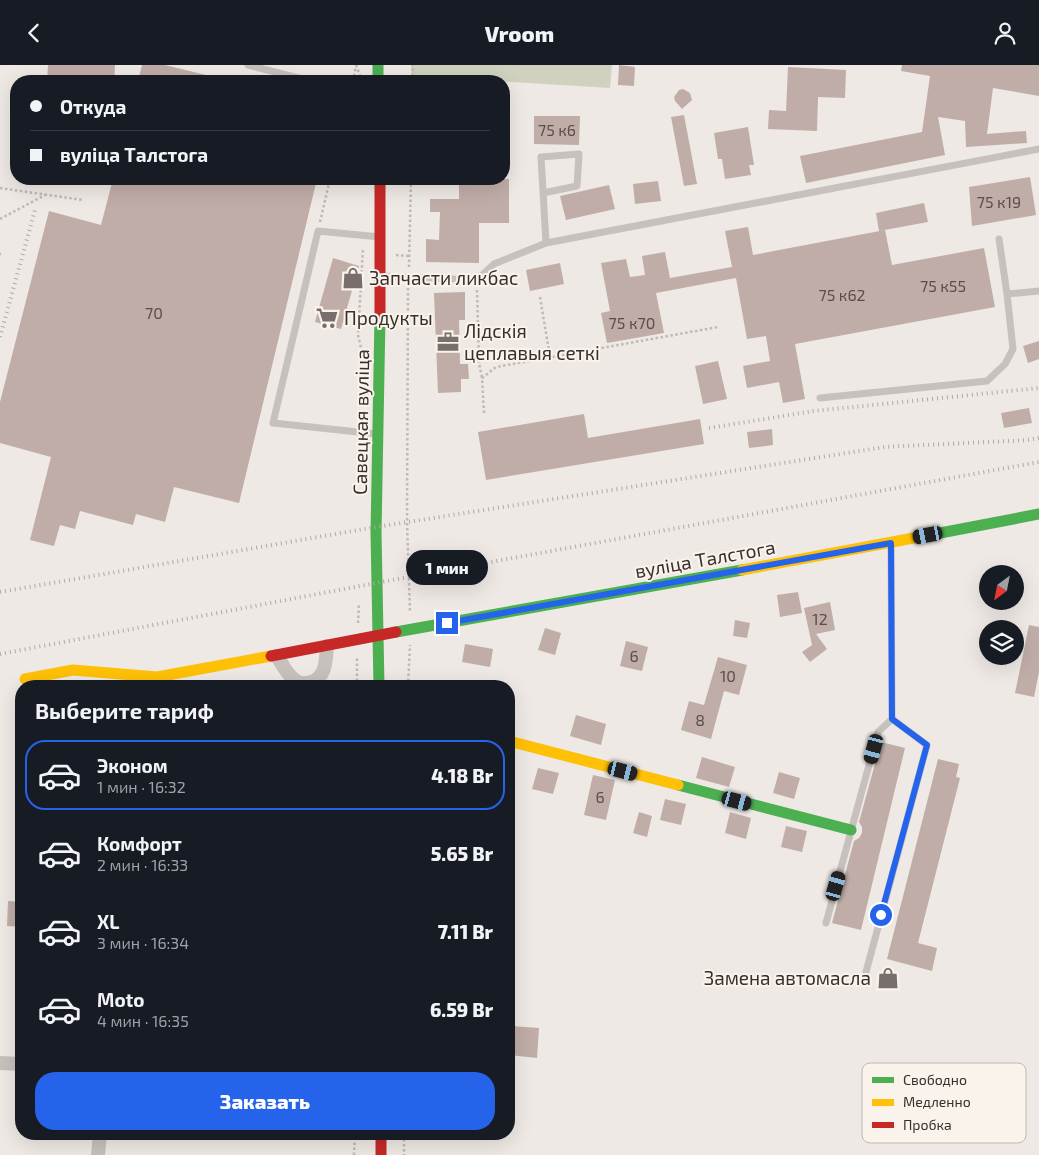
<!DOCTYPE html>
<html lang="ru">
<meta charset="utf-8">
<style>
:root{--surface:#171b24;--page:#20242c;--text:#f1f3f6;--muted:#9ea1a6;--line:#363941;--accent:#2563eb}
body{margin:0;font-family:"Exo 2",sans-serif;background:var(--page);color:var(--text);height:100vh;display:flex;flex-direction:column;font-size:19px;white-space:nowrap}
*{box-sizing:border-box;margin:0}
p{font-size:16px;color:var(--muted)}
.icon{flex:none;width:28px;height:28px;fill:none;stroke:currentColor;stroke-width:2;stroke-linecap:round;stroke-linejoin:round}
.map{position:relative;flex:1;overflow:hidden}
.details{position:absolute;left:15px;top:615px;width:500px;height:460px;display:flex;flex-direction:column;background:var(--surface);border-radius:20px;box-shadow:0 5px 20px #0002}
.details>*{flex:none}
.hud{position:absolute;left:10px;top:10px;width:500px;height:110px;border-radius:20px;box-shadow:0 5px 20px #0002;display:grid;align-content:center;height:110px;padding:0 20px;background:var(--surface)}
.needle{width:32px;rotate:212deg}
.fabs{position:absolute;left:979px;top:500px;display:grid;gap:10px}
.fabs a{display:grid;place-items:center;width:45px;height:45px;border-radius:50%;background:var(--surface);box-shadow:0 5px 20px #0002;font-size:25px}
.end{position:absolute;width:22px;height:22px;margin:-11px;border:6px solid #2563eb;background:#fff;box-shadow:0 0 0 2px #fff}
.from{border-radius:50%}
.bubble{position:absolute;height:35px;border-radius:18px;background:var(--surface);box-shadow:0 5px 20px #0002;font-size:16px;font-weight:800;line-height:35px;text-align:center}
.car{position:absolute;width:15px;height:30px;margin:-15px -8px;border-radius:6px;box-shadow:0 0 4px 1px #0007;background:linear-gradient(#222 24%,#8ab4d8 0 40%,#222 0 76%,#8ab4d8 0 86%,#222 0)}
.hud b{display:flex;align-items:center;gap:18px;height:48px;font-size:19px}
.hud b+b{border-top:1px solid var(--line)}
.hud i{width:12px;height:12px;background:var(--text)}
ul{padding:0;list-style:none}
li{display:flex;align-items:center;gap:15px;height:70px;margin:0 10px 8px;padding:0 10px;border:2px solid transparent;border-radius:20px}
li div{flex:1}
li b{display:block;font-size:19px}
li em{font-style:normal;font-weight:800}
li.selected{border-color:var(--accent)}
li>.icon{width:45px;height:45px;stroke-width:1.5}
h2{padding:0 20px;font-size:22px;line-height:60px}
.primary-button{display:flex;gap:10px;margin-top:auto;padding:10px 20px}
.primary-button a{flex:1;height:58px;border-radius:20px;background:var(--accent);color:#fff;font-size:20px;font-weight:800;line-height:58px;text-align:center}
header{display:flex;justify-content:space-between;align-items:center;height:65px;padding:0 20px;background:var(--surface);font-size:22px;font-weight:800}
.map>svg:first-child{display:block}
.green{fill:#d0d2bf}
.building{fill:#c0ada7}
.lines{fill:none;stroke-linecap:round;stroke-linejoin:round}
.path{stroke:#c0b9b5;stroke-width:2.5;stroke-dasharray:2.5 2.5;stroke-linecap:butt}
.lane{stroke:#c7c1bd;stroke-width:7}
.street{stroke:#c7c1bd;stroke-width:14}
.fast{stroke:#4caf50;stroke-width:11}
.slow{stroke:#ffc107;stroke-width:11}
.jam{stroke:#c62828;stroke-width:11}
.rail{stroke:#afaaa7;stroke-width:4;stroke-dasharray:1 4;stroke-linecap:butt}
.route{stroke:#2563eb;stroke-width:6}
.labels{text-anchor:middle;stroke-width:4;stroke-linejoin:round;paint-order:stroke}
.number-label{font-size:16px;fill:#5a4e4a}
.poi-label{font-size:19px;fill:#382e2b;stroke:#f9f3ec;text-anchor:start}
.street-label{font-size:19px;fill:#382e2b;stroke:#f9f3ec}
.key{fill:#f9f3ec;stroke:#bfb8b2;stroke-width:1}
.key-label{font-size:14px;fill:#382e2b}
</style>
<header><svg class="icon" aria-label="back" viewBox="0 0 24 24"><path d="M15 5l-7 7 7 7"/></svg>Vroom<svg class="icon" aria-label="person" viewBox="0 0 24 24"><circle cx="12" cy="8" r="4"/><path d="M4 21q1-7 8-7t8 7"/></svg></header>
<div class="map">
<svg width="1039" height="1090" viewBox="0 0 1039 1090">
<rect width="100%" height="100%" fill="#eee9e4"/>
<path class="green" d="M411,0H612L610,23L411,11Z"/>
<path class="building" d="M48,0H115L114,16H47Z
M142,0H165L214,12V16H138Z
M619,0L635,2L634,21L618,20Z
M902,0H1039V31L993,23L987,69L1026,66L1027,78L966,82L965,56L938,52L945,90L806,118L800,91L922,67L930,11L901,6Z
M788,2L846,5L845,33L818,32L817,66L768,64L769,45L786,46Z
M683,24L690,28L692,35L682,44L675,36L674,32L679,25Z
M684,50L697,119L684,121L671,52Z
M534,51H580L579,80L534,79Z
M748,62L754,100H749L751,110L725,114L722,94H718L714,68Z
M1030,112L1036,150L972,161L969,122Z
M113,114H317L239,438L174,422L165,457L136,449L133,460L80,446L75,464L60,460L54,481L30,475L51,392L0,378V337L49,146L101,160Z
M459,114H509V158H479V198L426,197V174L439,175L440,147H430V134H459Z
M658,116L661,136L635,139L633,119Z
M609,120L615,144L566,155L560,131Z
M924,138L928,157L879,166L876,148Z
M748,162L753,190L885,165L892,200L984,183L995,242L795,279L805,334L783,338L779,317L747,323L743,301L770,296L766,271L747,274L736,213L656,228L664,268L607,278L601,248L610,246L601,198L626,194L630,212L645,210L642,191L665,187L670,213L732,202L725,166Z
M333,193L359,201L341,264L315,257Z
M560,198L564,219L530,226L526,205Z
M465,227V255H459L460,299H468L469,314H461V327L438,328L434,228Z
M1039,276V294L1028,298L1023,281Z
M718,296L727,334L703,339L695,301Z
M1029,343L1032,358L1004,363L1001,348Z
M584,349L588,373L700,354L704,379L486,415L478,367Z
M772,364L773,380L749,383L747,367Z
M798,527L802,548L780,552L777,530Z
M830,537L835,565L816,569L827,584L810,597L802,587L812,580L804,543Z
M735,555L750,558L747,573L733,571Z
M1029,560L1039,562V607L1034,632L1015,628Z
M545,563L561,568L555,590L538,585Z
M626,576L648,582L642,606L620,601Z
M465,579L493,584L490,602L462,597Z
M718,592L747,600L739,630L724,626L711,674L681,665L689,636L704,640Z
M576,650L606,659L601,680L570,671Z
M881,677L905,683L861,865L832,858L854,776L859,773L862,768V762L859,757Z
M702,692L735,702L729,722L696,713Z
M938,694L959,699L956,712L960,713L918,878L937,883L932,906L887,894Z
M538,703L559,708L553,729L532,724Z
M779,707L800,713L794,734L773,728Z
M593,710L615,715L606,755L584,750Z
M665,734L686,739L681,760L660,755Z
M639,747L652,751L647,772L633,768Z
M730,747L751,753L746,774L725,768Z
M786,761L807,766L802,787L781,782Z
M8,836L21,837V862L7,861Z
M511,961L539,963L537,993L509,990Z"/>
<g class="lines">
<path class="path" d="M356,0L361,13
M353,16L356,1
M413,16V0
M0,123L83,135
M0,154L45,130
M320,157L330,114
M0,189H1
M396,190L409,191
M409,202L411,114
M408,223L407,457L410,547
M477,225L479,298L482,313
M540,232L550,292
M362,287L358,270L363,183
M484,348L482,313L496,302L718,262
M358,558L359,538
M357,621V591
M408,621L410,580
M404,1069V1090
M354,1090L355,1069"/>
<path class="lane" d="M248,0L310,16
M543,128L577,121L579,89L541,92L546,178
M999,174L1007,229
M381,211L477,215L494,199L546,178L1039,84
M820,333L987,316L1005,299L1013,284L1007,229L1039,226
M377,369L273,358L318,166L380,172
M826,858L878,667L892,654L891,478
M866,907L927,680L892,654"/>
<path class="street" d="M277,591C282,599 287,610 296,616C301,619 305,619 311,617C326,613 326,595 327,581
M0,998L21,999
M98,1090L100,1069"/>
<path class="fast" d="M378,0V16
M935,469L1039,449
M396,567L742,505
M379,621L376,468L380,252
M678,720L851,765"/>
<path class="slow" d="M742,505L935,469
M25,614L73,605L157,612L271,591
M509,676L678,720"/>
<path class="jam" d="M380,114V252
M271,591L396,567
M381,1069V1090"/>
<path class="rail" d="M0,272L35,145
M709,363L814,346L1039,323
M0,527L376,462L885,382L1027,375L1039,373
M0,589L376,518L1039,397"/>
</g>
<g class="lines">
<path class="route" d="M447,558L891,478L892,654L927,680L881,850"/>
</g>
<defs>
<g id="shop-bare" transform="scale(1.725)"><path d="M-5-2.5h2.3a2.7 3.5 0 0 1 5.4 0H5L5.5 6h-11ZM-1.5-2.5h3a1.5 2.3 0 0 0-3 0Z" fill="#786f6c" stroke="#f9f3ec" stroke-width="2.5" paint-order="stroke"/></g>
<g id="supermarket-bare" transform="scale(1.725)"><path d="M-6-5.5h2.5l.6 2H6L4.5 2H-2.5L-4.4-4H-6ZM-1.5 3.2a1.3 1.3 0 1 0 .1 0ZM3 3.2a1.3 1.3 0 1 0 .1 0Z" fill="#786f6c" stroke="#f9f3ec" stroke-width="2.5" paint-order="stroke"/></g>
<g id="office-bare" transform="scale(1.725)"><path d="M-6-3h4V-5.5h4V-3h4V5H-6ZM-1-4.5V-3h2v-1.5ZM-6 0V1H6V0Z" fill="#786f6c" stroke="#f9f3ec" stroke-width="2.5" paint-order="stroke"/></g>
</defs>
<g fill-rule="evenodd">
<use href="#shop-bare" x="353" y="213"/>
<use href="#supermarket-bare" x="327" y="253"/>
<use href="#office-bare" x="448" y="277"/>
<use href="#shop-bare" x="888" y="913"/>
</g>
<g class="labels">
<g class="number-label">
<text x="557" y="71">75 к6</text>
<text x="999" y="143">75 к19</text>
<text x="943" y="227">75 к55</text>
<text x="842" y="236">75 к62</text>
<text x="154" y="254">70</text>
<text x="632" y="264">75 к70</text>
<text x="820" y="560">12</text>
<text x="634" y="597">6</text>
<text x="728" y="617">10</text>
<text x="700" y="661">8</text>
<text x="600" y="738">6</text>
</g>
<g class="poi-label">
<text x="369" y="220">Запчасти ликбас</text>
<text x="344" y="260">Продукты</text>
<text x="464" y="273">Лідскія<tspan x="464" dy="22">цеплавыя сеткі</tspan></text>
<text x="871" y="920" text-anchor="end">Замена автомасла</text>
</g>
<g class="street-label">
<text transform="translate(361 357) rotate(-89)" y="7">Савецкая вуліца</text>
<text transform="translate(705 494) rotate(-10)" y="7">вуліца Талстога</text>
</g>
</g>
<rect x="862" y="998" width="164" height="80" rx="8" class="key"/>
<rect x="872" y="1012" width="22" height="6" fill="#4caf50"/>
<rect x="872" y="1034" width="22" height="7" fill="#ffc107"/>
<rect x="872" y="1057" width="22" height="6" fill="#c62828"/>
<g class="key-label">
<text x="903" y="1020">Свободно</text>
<text x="903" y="1042">Медленно</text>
<text x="903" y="1065">Пробка</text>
</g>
</svg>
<div class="fabs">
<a><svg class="needle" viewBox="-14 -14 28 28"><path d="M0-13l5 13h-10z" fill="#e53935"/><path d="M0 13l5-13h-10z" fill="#9ea1a6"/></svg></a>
<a><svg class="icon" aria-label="layers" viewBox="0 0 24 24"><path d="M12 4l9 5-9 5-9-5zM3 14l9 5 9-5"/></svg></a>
</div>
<i class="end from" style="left:881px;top:850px"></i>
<i class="end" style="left:447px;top:558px"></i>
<div class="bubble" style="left:406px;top:485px;width:82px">1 мин</div>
<i class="car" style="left:928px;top:470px;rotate:259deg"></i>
<i class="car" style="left:874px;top:684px;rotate:195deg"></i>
<i class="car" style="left:623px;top:706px;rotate:104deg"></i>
<i class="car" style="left:737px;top:736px;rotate:105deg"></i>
<i class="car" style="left:836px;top:821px;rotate:16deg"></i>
<div class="hud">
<b><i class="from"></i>Откуда</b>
<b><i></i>вуліца Талстога</b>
</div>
<section class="details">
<h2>Выберите тариф</h2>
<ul>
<li class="selected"><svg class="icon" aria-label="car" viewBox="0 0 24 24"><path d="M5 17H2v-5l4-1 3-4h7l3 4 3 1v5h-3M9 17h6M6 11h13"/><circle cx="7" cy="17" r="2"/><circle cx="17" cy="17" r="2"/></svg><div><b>Эконом</b><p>1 мин · 16:32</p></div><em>4.18 Br</em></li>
<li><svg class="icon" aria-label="car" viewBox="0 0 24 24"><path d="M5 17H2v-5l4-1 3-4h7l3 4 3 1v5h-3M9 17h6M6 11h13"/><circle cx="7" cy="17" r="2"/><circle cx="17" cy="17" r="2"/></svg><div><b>Комфорт</b><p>2 мин · 16:33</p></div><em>5.65 Br</em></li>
<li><svg class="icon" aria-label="car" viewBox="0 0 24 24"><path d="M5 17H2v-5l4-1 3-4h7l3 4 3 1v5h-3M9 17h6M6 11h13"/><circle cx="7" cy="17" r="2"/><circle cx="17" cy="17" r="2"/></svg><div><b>XL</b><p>3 мин · 16:34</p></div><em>7.11 Br</em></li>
<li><svg class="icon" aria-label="car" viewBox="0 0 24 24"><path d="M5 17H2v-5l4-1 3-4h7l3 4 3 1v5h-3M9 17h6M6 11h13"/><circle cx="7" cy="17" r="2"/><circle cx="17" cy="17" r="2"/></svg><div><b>Moto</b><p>4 мин · 16:35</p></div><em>6.59 Br</em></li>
</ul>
<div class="primary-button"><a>Заказать</a></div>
</section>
</div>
